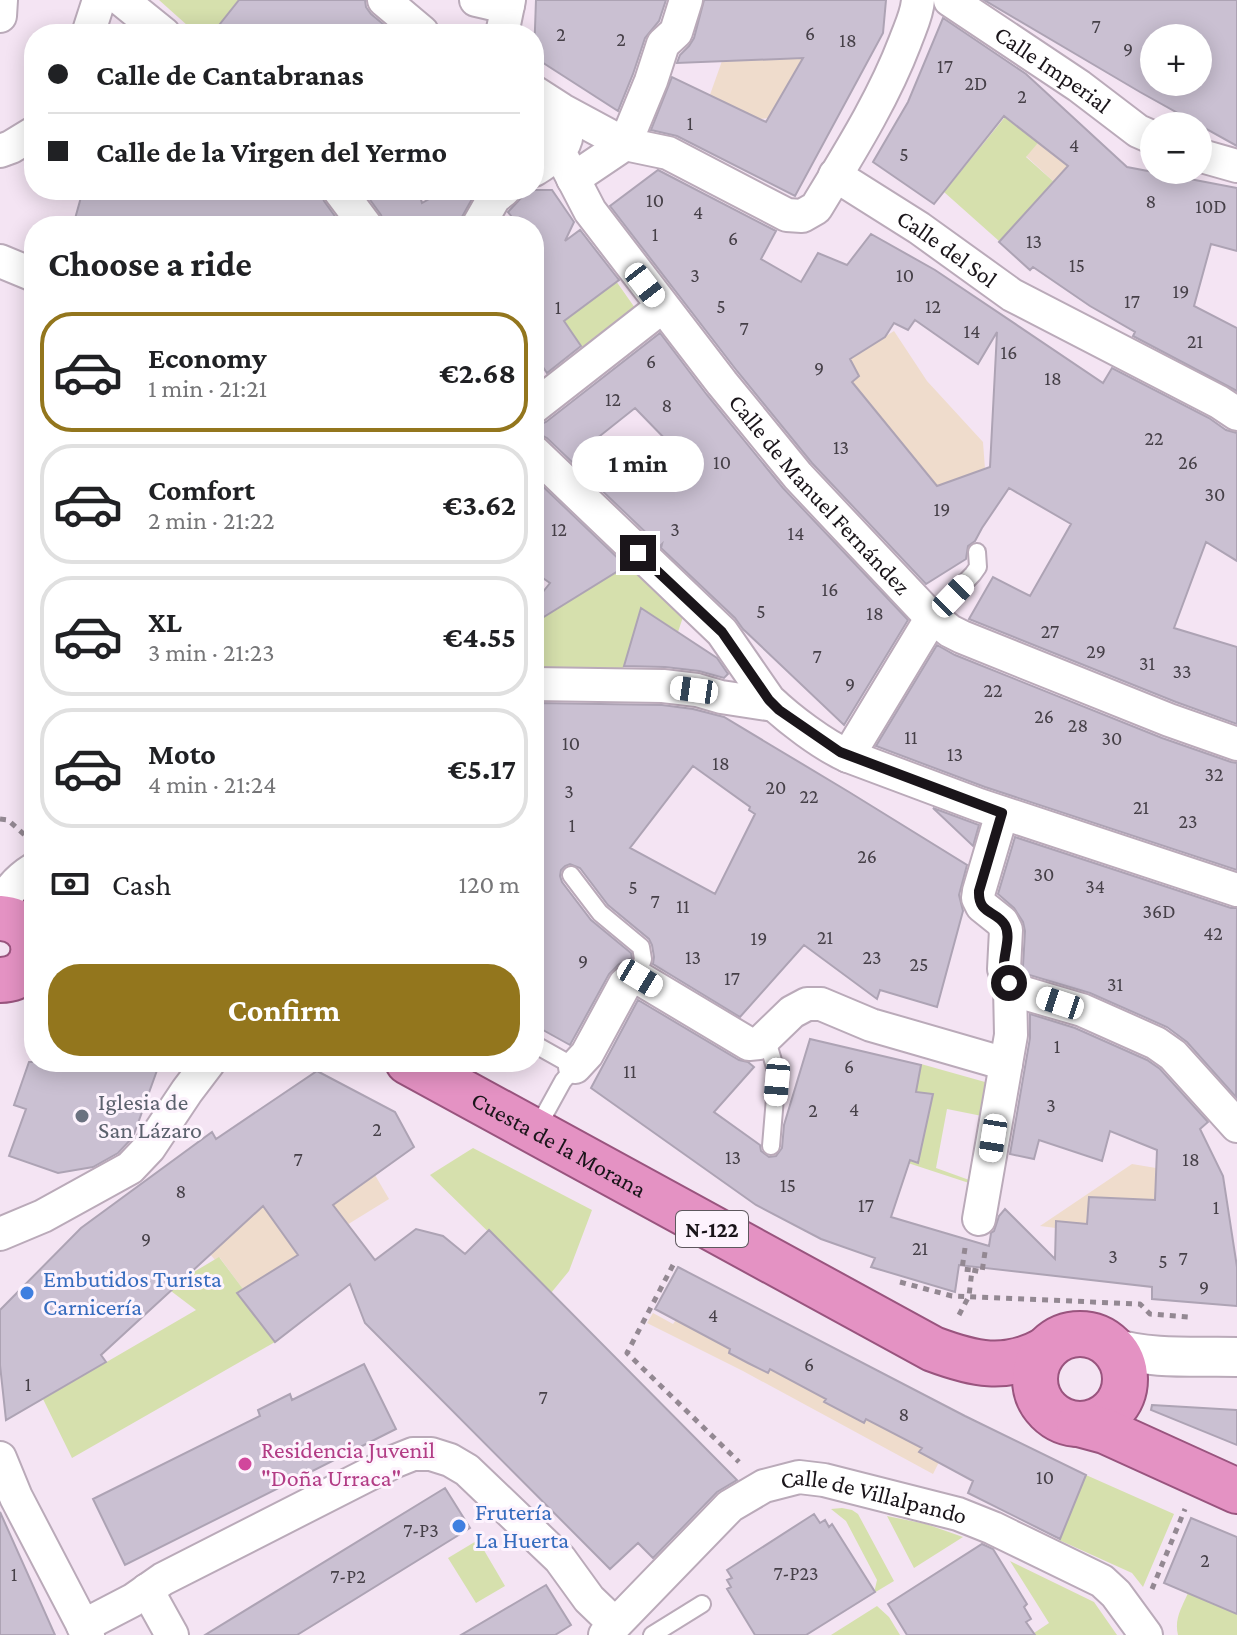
<!DOCTYPE html>
<meta charset="utf-8">
<style>
:root{--surface:#fff;--page:#f6f6f6;--text:#202124;--muted:#757577;--line:#e0e0e0;--accent:#93761d}
body{margin:0;font-family:"Crimson Pro",serif;background:var(--page);color:var(--text);height:100vh;display:flex;flex-direction:column;font-size:30px;white-space:nowrap}
*{box-sizing:border-box;margin:0}
p{font-size:26px;color:var(--muted)}
.icon{flex:none;width:44px;height:44px;fill:none;stroke:currentColor;stroke-width:2;stroke-linecap:round;stroke-linejoin:round}
.map{position:relative;flex:1;overflow:hidden}
.panel{position:absolute;left:24px;top:216px;width:520px;height:856px;display:flex;flex-direction:column;background:var(--surface);border-radius:32px;box-shadow:0 4px 20px #0003}
.panel>*{flex:none}
.hud{position:absolute;left:24px;top:24px;width:520px;height:176px;border-radius:32px;box-shadow:0 4px 20px #0003;display:grid;align-content:center;height:176px;padding:0 24px;background:var(--surface)}
.tools{position:absolute;left:1140px;top:24px;display:grid;gap:16px}
.tools a{display:grid;place-items:center;width:72px;height:72px;border-radius:50%;background:var(--surface);box-shadow:0 4px 20px #0003;font-size:40px}
.end{position:absolute;width:36px;height:36px;margin:-18px;border:10px solid #1a151a;background:#fff;box-shadow:0 0 0 4px #fff}
.from{border-radius:50%}
.bubble{position:absolute;height:56px;border-radius:28px;background:var(--surface);box-shadow:0 4px 20px #0003;font-size:26px;font-weight:700;line-height:56px;text-align:center}
.car{position:absolute;width:24px;height:48px;margin:-24px -12px;border-radius:10px;box-shadow:0 0 6px 2px #0007;background:linear-gradient(#fff 24%,#345 0 40%,#fff 0 76%,#345 0 86%,#fff 0)}
.hud b{display:flex;align-items:center;gap:28px;height:76px;font-size:30px}
.hud b+b{border-top:2px solid var(--line)}
.hud i{width:20px;height:20px;background:var(--text)}
ul{padding:0;list-style:none}
li{display:flex;align-items:center;gap:24px;height:120px;margin:0 16px 12px;padding:0 8px;border:4px solid var(--line);border-radius:32px}
li div{flex:1}
li b{display:block;font-size:30px}
li em{font-style:normal;font-weight:700}
li.selected{border-color:var(--accent)}
li>.icon{width:72px;height:72px;stroke-width:1.5}
h2{padding:0 24px;font-size:36px;line-height:96px}
.pay{display:flex;align-items:center;gap:20px;height:88px;padding:0 24px;font-size:30px}
.pay p{margin-inline-start:auto}
.cta{display:flex;gap:16px;margin-top:auto;padding:16px 24px}
.cta a{flex:1;height:92px;border-radius:32px;background:var(--accent);color:#fff;font-size:32px;font-weight:700;line-height:92px;text-align:center}
.map>svg:first-child{display:block}
.industrial{fill:#efdccc}
.green{fill:#d6e0ad}
.building{fill:#cac0d2;stroke:#ada3b4;stroke-width:2;fill-rule:evenodd}
.lines{fill:none;stroke-linecap:round;stroke-linejoin:round}
.service-casing{stroke:#baaab9;stroke-width:20}
.minor-casing{stroke:#baaab9;stroke-width:36}
.tertiary-casing{stroke:#baaab9;stroke-width:42}
.trunk-casing{stroke:#99547e;stroke-width:48}
.path{stroke:#938892;stroke-width:5;stroke-dasharray:6 6;stroke-linecap:butt}
.service{stroke:#fff;stroke-width:16}
.minor{stroke:#fff;stroke-width:32}
.tertiary{stroke:#fff;stroke-width:38}
.trunk{stroke:#e492c3;stroke-width:44}
.route{stroke:#1a151a;stroke-width:10}
.worship-dot{fill:#6b7280;stroke:#fdf3fd;stroke-width:3}
.shop-dot{fill:#3f7fe0;stroke:#fdf3fd;stroke-width:3}
.hotel-dot{fill:#d1479c;stroke:#fdf3fd;stroke-width:3}
.labels{text-anchor:middle;stroke-width:6;stroke-linejoin:round;paint-order:stroke}
.number-label{font-size:20px;fill:#464048}
.shield{fill:#fdf3fd;stroke:#5e585e;stroke-width:2}
.shield-label{font-size:22px;font-weight:bold;fill:#1a151a}
.street-label{font-size:24px;fill:#1a151a;stroke:#fdf3fd}
.worship-label{font-size:24px;fill:#5b616d;stroke:#fdf3fd;text-anchor:start}
.shop-label{font-size:24px;fill:#366cbe;stroke:#fdf3fd;text-anchor:start}
.hotel-label{font-size:24px;fill:#b23c85;stroke:#fdf3fd;text-anchor:start}
</style>
<div class="map">
<svg width="1237" height="1635" viewBox="0 0 1237 1635">
<rect width="100%" height="100%" fill="#f4e4f3"/>
<path class="industrial" d="M803,58L769,118L760,119L706,106L722,61Z
M1040,141L1082,179L1068,195L1026,156Z
M894,331L927,381L983,442L985,469L937,486L852,382L859,376L850,359Z
M1132,1164L1156,1168L1155,1201L1089,1197L1087,1224L1056,1221V1228L1040,1226Z
M375,1175L389,1199L243,1289L220,1258L215,1260L210,1254L263,1206L286,1237L336,1195L345,1197Z
M653,1313L673,1324L676,1320L730,1349L748,1363L767,1373L770,1369L826,1399L825,1402L864,1422L866,1419L922,1448L920,1451L939,1462L933,1474L743,1371L647,1323Z"/>
<path class="green" d="M159,0H261L236,3L212,34H197Z
M1005,117L1038,143L1026,157L1054,182L999,241L944,192Z
M616,281L640,315L587,354L564,321Z
M628,565L683,617L678,632L641,608L622,673L534,674V599L541,601L553,611Z
M921,1064L985,1082L982,1116L947,1109L936,1168L972,1181V1184L908,1163L929,1113L933,1094L916,1092Z
M473,1148L592,1210L569,1271L551,1293L430,1175Z
M219,1257L243,1289L237,1293L275,1342L72,1458L43,1399L196,1310L167,1288Z
M1086,1475L1174,1514L1143,1587L1132,1573L1059,1540Z
M842,1508L852,1510L858,1514L894,1581L874,1593L877,1580L846,1521L831,1509Z
M887,1516L926,1524L963,1537L914,1568Z
M478,1540L505,1586L476,1603L448,1558Z
M1010,1561L1094,1602L1117,1635H1031L1049,1623Z
M1188,1593L1237,1614V1635H1178C1174,1619 1182,1607 1188,1593Z
M877,1606L889,1617L900,1635H831Z"/>
<path class="building" d="M239,0H365L366,7L371,14L395,34H212Z
M536,0H666L659,21L645,38L633,74L618,111L534,57Z
M704,0H886L883,33L795,196L677,136L651,130L672,77L766,122L803,58L677,63L680,55L689,46L694,38Z
M984,0H1237V146L1140,92ZM1154,38H1198V82H1154Z
M943,18L1026,74L1127,167L1237,188V251L1211,244L1194,306L1237,328V391L1133,336L1135,332L1090,306L1033,267L1030,270L999,242L1068,166L1004,116L934,204L873,162L908,102Z
M658,170L776,231L761,259L801,282L818,253L847,265L871,234L935,270L1103,383L1112,368L1209,418L1226,430L1237,433V561L1206,542L1174,628L1237,647V724L1176,702L969,619L993,577L1030,596L1071,524L1009,488L982,528L975,541L968,546L966,559L926,584L812,463L737,371L610,206ZM915,320L978,364L997,332L990,467L937,486L852,382L859,376L850,359L885,337L894,323L908,330Z
M83,190H320L324,201L342,226H73Z
M363,190H418L422,203L445,190H477L462,217L459,226H385L381,215Z
M523,190H552L574,222L565,241L580,230L619,280L564,321L581,346L547,373L534,354V226H519L508,212L521,198Z
M660,333L707,395L783,488L908,620L844,725L743,629L735,618L661,548L662,544L660,546L547,438L539,434H534V429L539,425L546,422ZM635,408L673,447L634,487L591,443Z
M534,478L626,566L534,623V603L550,583L534,572Z
M641,608L717,658L728,674L724,678L699,671L665,667L624,666Z
M937,645L955,655L1162,738L1231,762L1237,763V870L985,787L876,746Z
M539,703L662,705L693,709L724,717L849,792L967,865L959,895L963,911L937,1007L880,990L877,999L804,945L740,1017L653,964L654,957L652,945L649,939L608,905L580,868L570,864L565,866L561,870L560,876L562,882L591,920L631,953L632,958L619,964L609,974L570,1045L534,1025V710L539,707ZM693,766L750,807L749,810L755,814L715,894L630,848Z
M933,808L979,825L973,846Z
M1015,837L1231,908H1237L1236,1097L1187,1042L1167,1027L1090,993L1026,974L1023,966L1025,931L1023,922L1014,908L998,894Z
M638,1000L739,1060L748,1062L754,1067L714,1112L760,1145L761,1151L769,1157L776,1156L782,1148L784,1125L810,1039L921,1065L916,1092L933,1094L918,1163L910,1160L891,1217L989,1246L991,1233L994,1231L999,1216L1005,1209L1055,1259L1056,1221L1087,1224L1089,1197L1155,1200L1157,1150L1110,1131L1102,1161L1039,1140L1034,1159L1010,1154L1030,1038V1014L1075,1028L1147,1060L1160,1069L1208,1122L1200,1129L1223,1176L1237,1267V1306L1152,1299V1287L959,1265L955,1292L871,1267L875,1258L821,1239L756,1205L591,1088Z
M29,1062H160L133,1137L118,1153L93,1167L58,1173L9,1156L26,1109L14,1105Z
M317,1071L395,1112L414,1147L333,1205L375,1260L416,1229L443,1236L465,1254L489,1230L737,1480L717,1492L653,1558L638,1543L610,1569L365,1323L350,1284L275,1342L237,1293L298,1255L263,1206L101,1355L106,1362L6,1420L0,1365V1310L81,1228L212,1132L216,1139Z
M678,1267L965,1416L1086,1475L1060,1539L968,1493L973,1481L919,1452L922,1448L866,1419L864,1423L824,1402L826,1399L770,1369L768,1373L748,1363L729,1353L730,1349L655,1309Z
M364,1364L396,1429L125,1565L93,1499L260,1416L258,1410L290,1394L292,1400Z
M1152,1405L1237,1410V1445L1151,1410Z
M445,1488L470,1528L297,1635H205Z
M0,1512L55,1635H0Z
M814,1514L820,1523L825,1520L829,1527L832,1524L875,1592L806,1635H755L727,1589L731,1587L727,1580L732,1578L727,1570Z
M1191,1518L1237,1537V1614L1164,1583Z
M982,1544L993,1549L1027,1604L1024,1607L1031,1619L1026,1622L1035,1635H907L888,1604Z
M546,1585L571,1625L555,1635H461Z"/>
<g class="lines">
<g class="service-casing">
<path id="service" d="M932,617L973,574L978,567L977,552
M571,875L600,913L641,947L643,959L637,977
M766,1037L777,1074L771,1146
M534,1044L575,1067L563,1081L536,1130
M652,1635L702,1604"/>
</g>
<g class="minor-casing">
<g id="minor">
<path d="M122,0L164,34"/>
<path d="M384,0L422,32"/>
<path d="M476,0L489,3L508,5"/>
<path id="s1" d="M950,0L1079,86L1138,131L1154,138"/>
<path d="M0,16L1,0"/>
<path d="M88,34L99,0"/>
<path d="M502,34L509,0"/>
<path d="M534,92L562,110L625,144L668,153L787,215L802,216L816,208C848,155 883,100 905,42C910,28 917,15 918,0"/>
<path id="s2" d="M534,113L564,161L590,211L722,383L798,476L926,612L950,631L962,637L1169,720L1237,744"/>
<path d="M625,144L651,81L663,44L676,32L686,0"/>
<path d="M0,151L11,147L34,133"/>
<path d="M1198,155L1237,166"/>
<path d="M534,170C549,160 565,153 567,133"/>
<path id="s3" d="M835,175L919,228L1012,295L1219,402L1237,414"/>
<path d="M573,179L625,144"/>
<path d="M339,190L366,226"/>
<path d="M478,226L494,198L504,190"/>
<path d="M0,261L34,275"/>
<path d="M534,407L662,307"/>
<path d="M534,452L722,632L769,700C789,719 823,745 848,756L979,805L1237,890"/>
<path d="M534,684L663,686L697,690L721,697L774,705"/>
<path d="M848,756L932,617"/>
<path d="M2,911C5,892 18,879 34,869"/>
<path d="M1010,989L1082,1010L1156,1043L1173,1055L1237,1126"/>
<path d="M575,1067L587,1054L625,984L631,979L637,977L749,1044L759,1043L762,1041L792,1012L807,1004H821L871,1025L1006,1064"/>
<path d="M979,1219L1011,1035L1010,986L1004,969L1006,930L1002,922L982,906L978,898L979,891L1002,813"/>
<path d="M0,1234L43,1216L130,1168L149,1148L187,1091L209,1062"/>
<path d="M0,1458L16,1497L88,1635"/>
<path d="M147,1590L172,1635"/>
<path d="M83,1626L133,1600L163,1579L393,1462L413,1454H431L450,1460L467,1470L560,1559L589,1599L615,1624"/>
<path id="s4" d="M605,1635L730,1506L764,1486L799,1477L824,1480L958,1514L993,1528L1102,1581L1116,1594L1146,1635"/>
</g>
</g>
<g class="tertiary-casing">
<path id="tertiary" d="M1111,1347C1149,1360 1198,1356 1237,1357"/>
</g>
<g class="trunk-casing">
<g id="trunk">
<path d="M0,918C45,921 44,979 0,980"/>
<path id="s5" d="M408,1062L933,1349C973,1364 1005,1372 1045,1350"/>
<circle cx="1080" cy="1379" r="45"/>
<path d="M1079,1424L1105,1431L1237,1491"/>
</g>
</g>
<path class="path" d="M0,819L8,820L28,838
M965,1248L962,1269L972,1270
M673,1265L627,1353L739,1462
M900,1282L952,1296L1140,1304L1150,1314L1188,1317
M959,1315L969,1296L972,1270L982,1272L985,1252
M1152,1589L1185,1509"/>
<use href="#service" class="service"/>
<use href="#minor" class="minor"/>
<use href="#tertiary" class="tertiary"/>
<use href="#trunk" class="trunk"/>
</g>
<g class="lines">
<path class="route" d="M638,553L722,632L769,700L779,710L840,752L1002,813L979,891C978,915 996,910 1005,925C1012,938 1002,957 1004,971C1005,974 1008,981 1009,983"/>
</g>
<circle class="worship-dot" cx="82" cy="1116" r="8"/>
<g class="shop-dot">
<circle cx="27" cy="1293" r="8"/>
<circle cx="459" cy="1526" r="8"/>
</g>
<circle class="hotel-dot" cx="245" cy="1464" r="8"/>
<g class="labels">
<g class="number-label">
<text x="1096" y="33">7</text>
<text x="810" y="40">6</text>
<text x="561" y="41">2</text>
<text x="621" y="46">2</text>
<text x="848" y="47">18</text>
<text x="1128" y="56">9</text>
<text x="945" y="73">17</text>
<text x="976" y="90">2D</text>
<text x="1022" y="103">2</text>
<text x="690" y="130">1</text>
<text x="1074" y="152">4</text>
<text x="904" y="161">5</text>
<text x="655" y="207">10</text>
<text x="1151" y="208">8</text>
<text x="1211" y="213">10D</text>
<text x="698" y="219">4</text>
<text x="655" y="241">1</text>
<text x="733" y="245">6</text>
<text x="1034" y="248">13</text>
<text x="1077" y="272">15</text>
<text x="695" y="282">3</text>
<text x="905" y="282">10</text>
<text x="1181" y="298">19</text>
<text x="1132" y="308">17</text>
<text x="721" y="313">5</text>
<text x="933" y="313">12</text>
<text x="558" y="314">1</text>
<text x="744" y="335">7</text>
<text x="972" y="338">14</text>
<text x="1195" y="348">21</text>
<text x="1009" y="359">16</text>
<text x="651" y="368">6</text>
<text x="819" y="375">9</text>
<text x="1053" y="385">18</text>
<text x="613" y="406">12</text>
<text x="667" y="412">8</text>
<text x="1154" y="445">22</text>
<text x="841" y="454">13</text>
<text x="722" y="469">10</text>
<text x="1188" y="469">26</text>
<text x="1215" y="501">30</text>
<text x="942" y="516">19</text>
<text x="559" y="536">12</text>
<text x="675" y="536">3</text>
<text x="796" y="540">14</text>
<text x="830" y="596">16</text>
<text x="761" y="618">5</text>
<text x="875" y="620">18</text>
<text x="1050" y="638">27</text>
<text x="1096" y="658">29</text>
<text x="817" y="663">7</text>
<text x="1147" y="670">31</text>
<text x="1182" y="678">33</text>
<text x="850" y="691">9</text>
<text x="993" y="697">22</text>
<text x="1044" y="723">26</text>
<text x="1078" y="732">28</text>
<text x="911" y="744">11</text>
<text x="1112" y="745">30</text>
<text x="571" y="750">10</text>
<text x="955" y="761">13</text>
<text x="721" y="770">18</text>
<text x="1214" y="781">32</text>
<text x="776" y="794">20</text>
<text x="569" y="798">3</text>
<text x="809" y="803">22</text>
<text x="1141" y="814">21</text>
<text x="1188" y="828">23</text>
<text x="572" y="832">1</text>
<text x="867" y="863">26</text>
<text x="1044" y="881">30</text>
<text x="1095" y="893">34</text>
<text x="633" y="894">5</text>
<text x="655" y="908">7</text>
<text x="683" y="913">11</text>
<text x="1159" y="918">36D</text>
<text x="1213" y="940">42</text>
<text x="825" y="944">21</text>
<text x="759" y="945">19</text>
<text x="693" y="964">13</text>
<text x="872" y="964">23</text>
<text x="583" y="968">9</text>
<text x="919" y="971">25</text>
<text x="732" y="985">17</text>
<text x="1115" y="991">31</text>
<text x="1057" y="1053">1</text>
<text x="849" y="1073">6</text>
<text x="630" y="1078">11</text>
<text x="1051" y="1112">3</text>
<text x="854" y="1116">4</text>
<text x="813" y="1117">2</text>
<text x="377" y="1136">2</text>
<text x="733" y="1164">13</text>
<text x="298" y="1166">7</text>
<text x="1191" y="1166">18</text>
<text x="788" y="1192">15</text>
<text x="181" y="1198">8</text>
<text x="866" y="1212">17</text>
<text x="1216" y="1214">1</text>
<text x="146" y="1246">9</text>
<text x="920" y="1255">21</text>
<text x="1113" y="1263">3</text>
<text x="1183" y="1265">7</text>
<text x="1163" y="1268">5</text>
<text x="1204" y="1294">9</text>
<text x="713" y="1322">4</text>
<text x="809" y="1371">6</text>
<text x="28" y="1391">1</text>
<text x="543" y="1404">7</text>
<text x="904" y="1421">8</text>
<text x="1045" y="1484">10</text>
<text x="421" y="1537">7-P3</text>
<text x="1205" y="1567">2</text>
<text x="796" y="1580">7-P23</text>
<text x="14" y="1581">1</text>
<text x="348" y="1583">7-P2</text>
</g>
<rect class="shield" x="676" y="1211" width="72" height="36" rx="6"/>
<g class="shield-label">
<text x="712" y="1237">N-122</text>
</g>
<g class="street-label">
<text dy="8" stroke="none"><textPath href="#s1" startOffset="124">Calle Imperial</textPath></text>
<text dy="8" stroke="none"><textPath href="#s3" startOffset="134">Calle del Sol</textPath></text>
<text dy="8" stroke="none"><textPath href="#s2" startOffset="478">Calle de Manuel Fernández</textPath></text>
<text dy="8" stroke="none"><textPath href="#s5" startOffset="172">Cuesta de la Morana</textPath></text>
<text dy="8" stroke="none"><textPath href="#s4" startOffset="332">Calle de Villalpando</textPath></text>
</g>
<g class="worship-label">
<text x="98" y="1110">Iglesia de<tspan x="98" dy="28">San Lázaro</tspan></text>
</g>
<g class="shop-label">
<text x="43" y="1287">Embutidos Turista<tspan x="43" dy="28">Carnicería</tspan></text>
<text x="475" y="1520">Frutería<tspan x="475" dy="28">La Huerta</tspan></text>
</g>
<g class="hotel-label">
<text x="261" y="1458">Residencia Juvenil<tspan x="261" dy="28">"Doña Urraca"</tspan></text>
</g>
</g>
</svg>
<div class="tools">
<a>+</a>
<a>−</a>
</div>
<i class="end from" style="left:1009px;top:983px"></i>
<i class="end" style="left:638px;top:553px"></i>
<div class="bubble" style="left:572px;top:436px;width:132px">1 min</div>
<i class="car" style="left:645px;top:285px;rotate:142deg"></i>
<i class="car" style="left:953px;top:596px;rotate:44deg"></i>
<i class="car" style="left:694px;top:690px;rotate:278deg"></i>
<i class="car" style="left:640px;top:978px;rotate:121deg"></i>
<i class="car" style="left:1060px;top:1003px;rotate:288deg"></i>
<i class="car" style="left:777px;top:1082px;rotate:185deg"></i>
<i class="car" style="left:993px;top:1138px;rotate:189deg"></i>
<div class="hud">
<b><i class="from"></i>Calle de Cantabranas</b>
<b><i></i>Calle de la Virgen del Yermo</b>
</div>
<section class="panel">
<h2>Choose a ride</h2>
<ul>
<li class="selected"><svg class="icon" aria-label="car" viewBox="0 0 24 24"><path d="M5 17H2v-5l4-1 3-4h7l3 4 3 1v5h-3M9 17h6M6 11h13"/><circle cx="7" cy="17" r="2"/><circle cx="17" cy="17" r="2"/></svg><div><b>Economy</b><p>1 min · 21:21</p></div><em>€2.68</em></li>
<li><svg class="icon" aria-label="car" viewBox="0 0 24 24"><path d="M5 17H2v-5l4-1 3-4h7l3 4 3 1v5h-3M9 17h6M6 11h13"/><circle cx="7" cy="17" r="2"/><circle cx="17" cy="17" r="2"/></svg><div><b>Comfort</b><p>2 min · 21:22</p></div><em>€3.62</em></li>
<li><svg class="icon" aria-label="car" viewBox="0 0 24 24"><path d="M5 17H2v-5l4-1 3-4h7l3 4 3 1v5h-3M9 17h6M6 11h13"/><circle cx="7" cy="17" r="2"/><circle cx="17" cy="17" r="2"/></svg><div><b>XL</b><p>3 min · 21:23</p></div><em>€4.55</em></li>
<li><svg class="icon" aria-label="car" viewBox="0 0 24 24"><path d="M5 17H2v-5l4-1 3-4h7l3 4 3 1v5h-3M9 17h6M6 11h13"/><circle cx="7" cy="17" r="2"/><circle cx="17" cy="17" r="2"/></svg><div><b>Moto</b><p>4 min · 21:24</p></div><em>€5.17</em></li>
</ul>
<div class="pay"><svg class="icon" aria-label="cash" viewBox="0 0 24 24"><path d="M3 7h18v10H3z"/><circle cx="12" cy="12" r="2"/></svg>Cash<p>120 m</p></div>
<div class="cta"><a>Confirm</a></div>
</section>
</div>
